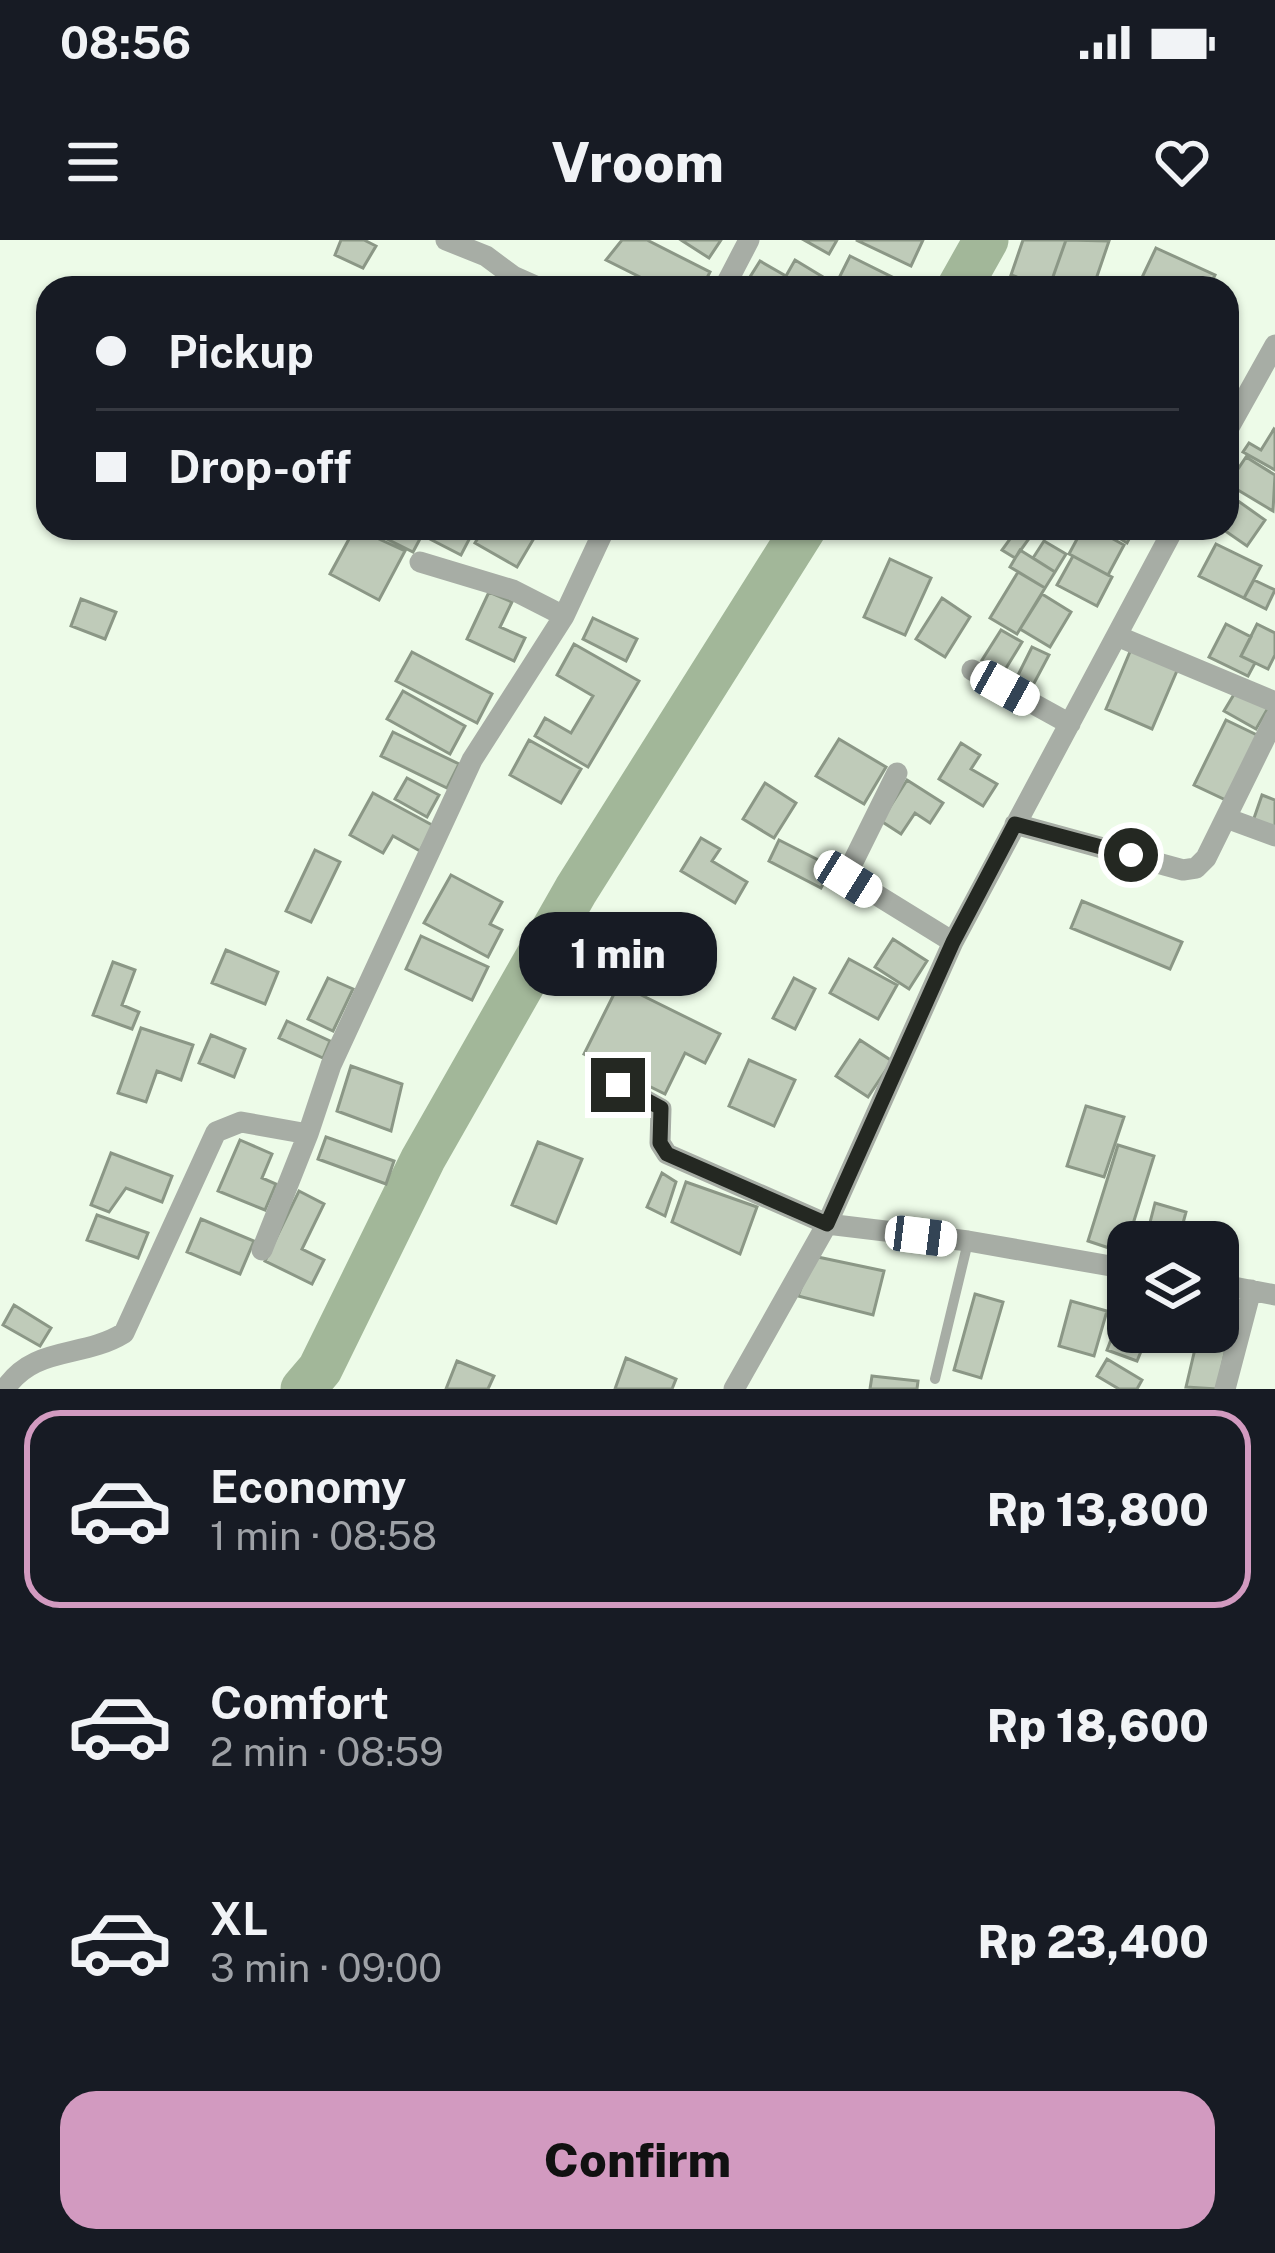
<!DOCTYPE html>
<meta charset="utf-8">
<style>
:root{--surface:#171b24;--page:#20242c;--text:#f1f3f6;--muted:#9ea1a6;--line:#363941;--accent:#d29ac0}
body{margin:0;font-family:"Public Sans",sans-serif;background:var(--page);color:var(--text);height:100vh;display:flex;flex-direction:column;font-size:45px;white-space:nowrap}
*{box-sizing:border-box;margin:0}
p{font-size:39px;color:var(--muted)}
.icon{flex:none;width:66px;height:66px;fill:none;stroke:currentColor;stroke-width:2;stroke-linecap:round;stroke-linejoin:round}
.map{position:relative;height:1149px;overflow:hidden}
.panel{display:flex;flex-direction:column;background:var(--surface);flex:1}
.panel>*{flex:none}
.guide{position:absolute;left:36px;top:36px;width:1203px;height:264px;border-radius:36px;box-shadow:0 3px 9px #0004;display:grid;align-content:center;height:264px;padding:0 60px;background:var(--surface)}
.fabs{position:absolute;left:1107px;top:981px;display:grid;gap:24px}
.fabs a{display:grid;place-items:center;width:132px;height:132px;border-radius:24px;background:var(--surface);box-shadow:0 3px 9px #0004;font-size:60px}
.end{position:absolute;width:54px;height:54px;margin:-27px;border:15px solid #242822;background:#fff;box-shadow:0 0 0 6px #fff}
.from{border-radius:50%}
.bubble{position:absolute;height:84px;border-radius:36px;background:var(--surface);box-shadow:0 3px 9px #0004;font-size:39px;font-weight:800;line-height:84px;text-align:center}
.car{position:absolute;width:36px;height:72px;margin:-36px -18px;border-radius:15px;box-shadow:0 0 9px 3px #0007;background:linear-gradient(#fff 24%,#345 0 40%,#fff 0 76%,#345 0 86%,#fff 0)}
.guide b{display:flex;align-items:center;gap:42px;height:114px;font-size:45px}
.guide b+b{border-top:3px solid var(--line)}
.guide i{width:30px;height:30px;background:var(--text)}
ul{padding:21px 0 0;list-style:none}
li{display:flex;align-items:center;gap:36px;height:198px;margin:0 24px 18px;padding:0 36px;border:6px solid transparent;border-radius:36px}
li div{flex:1}
li b{display:block;font-size:45px}
li em{font-style:normal;font-weight:800}
li.selected{border-color:var(--accent)}
li>.icon{width:108px;height:108px;stroke-width:1.5}
.primary-button{display:flex;gap:24px;margin-top:auto;padding:24px 60px}
.primary-button a{flex:1;height:138px;border-radius:36px;background:var(--accent);color:#111;font-size:48px;font-weight:800;line-height:138px;text-align:center}
.status{display:flex;justify-content:space-between;align-items:center;height:84px;padding:0 60px;background:var(--surface);direction:ltr}
.status svg{height:33px;fill:currentColor}
header{display:flex;justify-content:space-between;align-items:center;height:156px;padding:0 60px;background:var(--surface);font-size:54px;font-weight:800}
.map>svg:first-child{display:block}
.lines{fill:none;stroke-linecap:round;stroke-linejoin:round}
.river{stroke:#a2b799;stroke-width:45}
.building{fill:#bfcbb9;stroke:#8b9786;stroke-width:3}
.service{stroke:#a7ada5;stroke-width:10}
.minor{stroke:#a7ada5;stroke-width:21}
.route{stroke:#242822;stroke-width:15}
</style>
<div class="status"><b>08:56</b><svg viewBox="0 0 49 12"><path d="M0 12V9h3v3zM5 12V6h3v6zM10 12V3h3v9zM15 12V0h3v12zM26 1h20v11H26zM47 4h2v5h-2z"/></svg></div>
<header><svg class="icon" aria-label="menu" viewBox="0 0 24 24"><path d="M4 6h16M4 12h16M4 18h16"/></svg>Vroom<svg class="icon" aria-label="heart" viewBox="0 0 24 24"><path d="M12 20l-8-8c-3-5 5-10 8-4 3-6 11-1 8 4z"/></svg></header>
<div class="map">
<svg width="1275" height="1149" viewBox="0 0 1275 1149">
<rect width="100%" height="100%" fill="#edfbe8"/>
<g class="lines">
<path class="river" d="M959,48L986,0
M303,1149L320,1129L423,919L576,650L804,288"/>
</g>
<path class="building" d="M341,0H364L376,6L363,28L335,15Z
M622,0H647L710,32L702,48H662L606,20Z
M681,0H721L709,18Z
M804,0H837L829,14Z
M856,0H923L911,26Z
M1023,0H1066L1049,48L1011,35Z
M1066,0L1109,1L1093,48H1049Z
M1156,8L1215,35L1209,48H1137Z
M850,16L896,39L891,48H855L838,40Z
M795,20L828,40L823,48H743L760,21L786,36Z
M1274,189L1275,190V230L1243,212L1249,203L1261,210Z
M1246,217L1275,235L1273,271L1228,244Z
M1231,256L1265,280L1247,306L1221,288H1227Z
M355,288L405,311L379,360L330,334Z
M392,288H475L461,315L422,295L413,312L387,299Z
M484,288H540L517,327L475,303Z
M1018,288L1033,293L1015,318L1002,310Z
M1083,288H1093L1124,305L1108,335L1069,314Z
M1103,288H1135L1127,303Z
M1044,301L1066,314L1055,332L1033,318Z
M1216,304L1261,326L1244,358L1199,336Z
M1020,310L1055,332L1045,348L1010,327Z
M1073,316L1112,337L1097,366L1057,345Z
M890,319L931,338L905,395L864,377Z
M1018,332L1045,348L1017,394L990,378Z
M1254,340L1275,350L1266,369L1244,358Z
M489,352L512,362L500,387L525,398L514,421L467,399Z
M1042,354L1071,372L1050,407L1020,389Z
M942,358L970,377L945,417L916,399Z
M81,359L116,372L105,399L71,386Z
M593,378L637,399L626,421L583,399Z
M1226,384L1251,397L1241,416L1255,423L1248,436L1209,417Z
M1257,384L1275,393V415L1268,429L1241,416Z
M1001,390L1022,402L1003,433L982,420Z
M574,404L639,441L588,527L535,496L545,478L571,493L593,456L557,435Z
M1032,407L1049,415L1032,447L1016,439Z
M1132,407L1179,426L1152,489L1106,469Z
M412,412L492,454L477,483L396,441Z
M403,451L465,486L450,514L387,479Z
M1236,451L1268,468L1256,489L1224,471Z
M1226,480L1261,497L1230,562L1194,545Z
M393,492L459,524L447,548L381,516Z
M839,499L886,527L864,564L816,536Z
M529,500L581,529L561,563L510,535Z
M961,503L980,515L971,529L997,544L983,566L939,539Z
M407,538L439,555L427,577L395,559Z
M907,540L943,563L930,583L915,573L901,594L881,581Z
M765,543L796,563L774,598L743,579Z
M373,553L434,586L420,611L393,596L383,613L350,595Z
M1262,555L1275,560V589L1253,581Z
M701,598L720,609L712,621L747,642L735,663L681,631Z
M779,600L832,627L821,648L769,621Z
M315,610L340,622L311,682L286,671Z
M451,635L502,662L490,684L502,690L488,717L424,683Z
M1082,661L1182,702L1170,729L1071,688Z
M421,696L488,727L472,760L406,729Z
M893,699L927,721L909,749L875,727Z
M226,710L278,732L265,764L212,743Z
M849,719L897,745L878,779L830,753Z
M113,722L135,730L122,765L139,772L132,789L93,775Z
M328,738L353,749L333,791L308,779Z
M794,738L815,749L795,789L773,778Z
M619,744L720,794L705,823L685,813L665,854L584,814Z
M287,781L330,801L323,818L279,798Z
M141,788L193,805L181,840L157,831L146,862L118,853Z
M211,795L245,809L234,837L199,823Z
M860,800L892,821L868,857L836,836Z
M749,820L795,840L774,886L729,866Z
M351,826L402,844L391,891L337,871Z
M1086,866L1124,877L1104,937L1067,926Z
M326,897L394,921L386,944L318,919Z
M240,900L272,914L262,938L276,944L265,970L218,951Z
M538,902L582,919L556,983L512,965Z
M1118,905L1154,916L1124,1013L1088,1001Z
M111,913L172,936L162,962L126,948L109,972L91,965Z
M662,933L676,942L665,976L647,967Z
M686,942L757,967L740,1014L672,982Z
M299,951L324,964L302,1009L324,1020L312,1044L265,1021Z
M1155,963L1186,972L1178,1002H1145Z
M97,975L148,993L138,1018L87,1000Z
M201,979L254,1001L240,1034L187,1012Z
M813,1016L884,1031L873,1075L798,1056Z
M975,1054L1003,1062L981,1138L954,1130Z
M1071,1061L1107,1071L1094,1116L1059,1106Z
M14,1065L51,1088L40,1106L3,1085Z
M1123,1068L1128,1070V1092H1149L1137,1121L1107,1110Z
M1218,1088L1230,1091L1217,1149L1186,1147L1199,1092H1218Z
M626,1118L676,1139L672,1149H615Z
M1107,1119L1142,1140L1137,1149H1119L1097,1136Z
M457,1121L494,1136L488,1149H446Z
M872,1136L918,1141L917,1149H870Z"/>
<g class="lines">
<path class="service" d="M935,1139L968,1002"/>
<path class="minor" d="M446,0L486,16L513,36L540,48
M724,48L749,0
M1227,191L1275,105
M420,322L513,350L564,376
M1117,396L1275,462
M972,430L1070,484
M897,533L846,636L953,702
M1226,578L1275,596
M1015,584L1183,630L1196,628L1206,618L1275,478
M618,845L661,869L660,903L667,914L827,984L953,702L1174,288
M262,1010L308,894
M1218,1044L1275,1055
M5,1149C34,1105 82,1119 124,1093L216,892L241,882L308,894L331,825L472,520L564,376L605,288
M734,1149L827,984L968,1001L1128,1029
M1225,1149L1251,1050"/>
</g>
<g class="lines">
<path class="route" d="M618,845L661,868L660,903L667,914L827,984L953,702L1015,584L1131,615"/>
</g>
</svg>
<div class="fabs">
<a><svg class="icon" aria-label="layers" viewBox="0 0 24 24"><path d="M12 4l9 5-9 5-9-5zM3 14l9 5 9-5"/></svg></a>
</div>
<i class="end from" style="left:1131px;top:615px"></i>
<i class="end" style="left:618px;top:845px"></i>
<div class="bubble" style="left:519px;top:672px;width:198px">1 min</div>
<i class="car" style="left:1005px;top:448px;rotate:119deg"></i>
<i class="car" style="left:848px;top:639px;rotate:122deg"></i>
<i class="car" style="left:921px;top:996px;rotate:97deg"></i>
<div class="guide">
<b><i class="from"></i>Pickup</b>
<b><i></i>Drop-off</b>
</div>
</div>
<section class="panel">
<ul>
<li class="selected"><svg class="icon" aria-label="car" viewBox="0 0 24 24"><path d="M5 17H2v-5l4-1 3-4h7l3 4 3 1v5h-3M9 17h6M6 11h13"/><circle cx="7" cy="17" r="2"/><circle cx="17" cy="17" r="2"/></svg><div><b>Economy</b><p>1 min · 08:58</p></div><em>Rp 13,800</em></li>
<li><svg class="icon" aria-label="car" viewBox="0 0 24 24"><path d="M5 17H2v-5l4-1 3-4h7l3 4 3 1v5h-3M9 17h6M6 11h13"/><circle cx="7" cy="17" r="2"/><circle cx="17" cy="17" r="2"/></svg><div><b>Comfort</b><p>2 min · 08:59</p></div><em>Rp 18,600</em></li>
<li><svg class="icon" aria-label="car" viewBox="0 0 24 24"><path d="M5 17H2v-5l4-1 3-4h7l3 4 3 1v5h-3M9 17h6M6 11h13"/><circle cx="7" cy="17" r="2"/><circle cx="17" cy="17" r="2"/></svg><div><b>XL</b><p>3 min · 09:00</p></div><em>Rp 23,400</em></li>
</ul>
<div class="primary-button"><a>Confirm</a></div>
</section>
